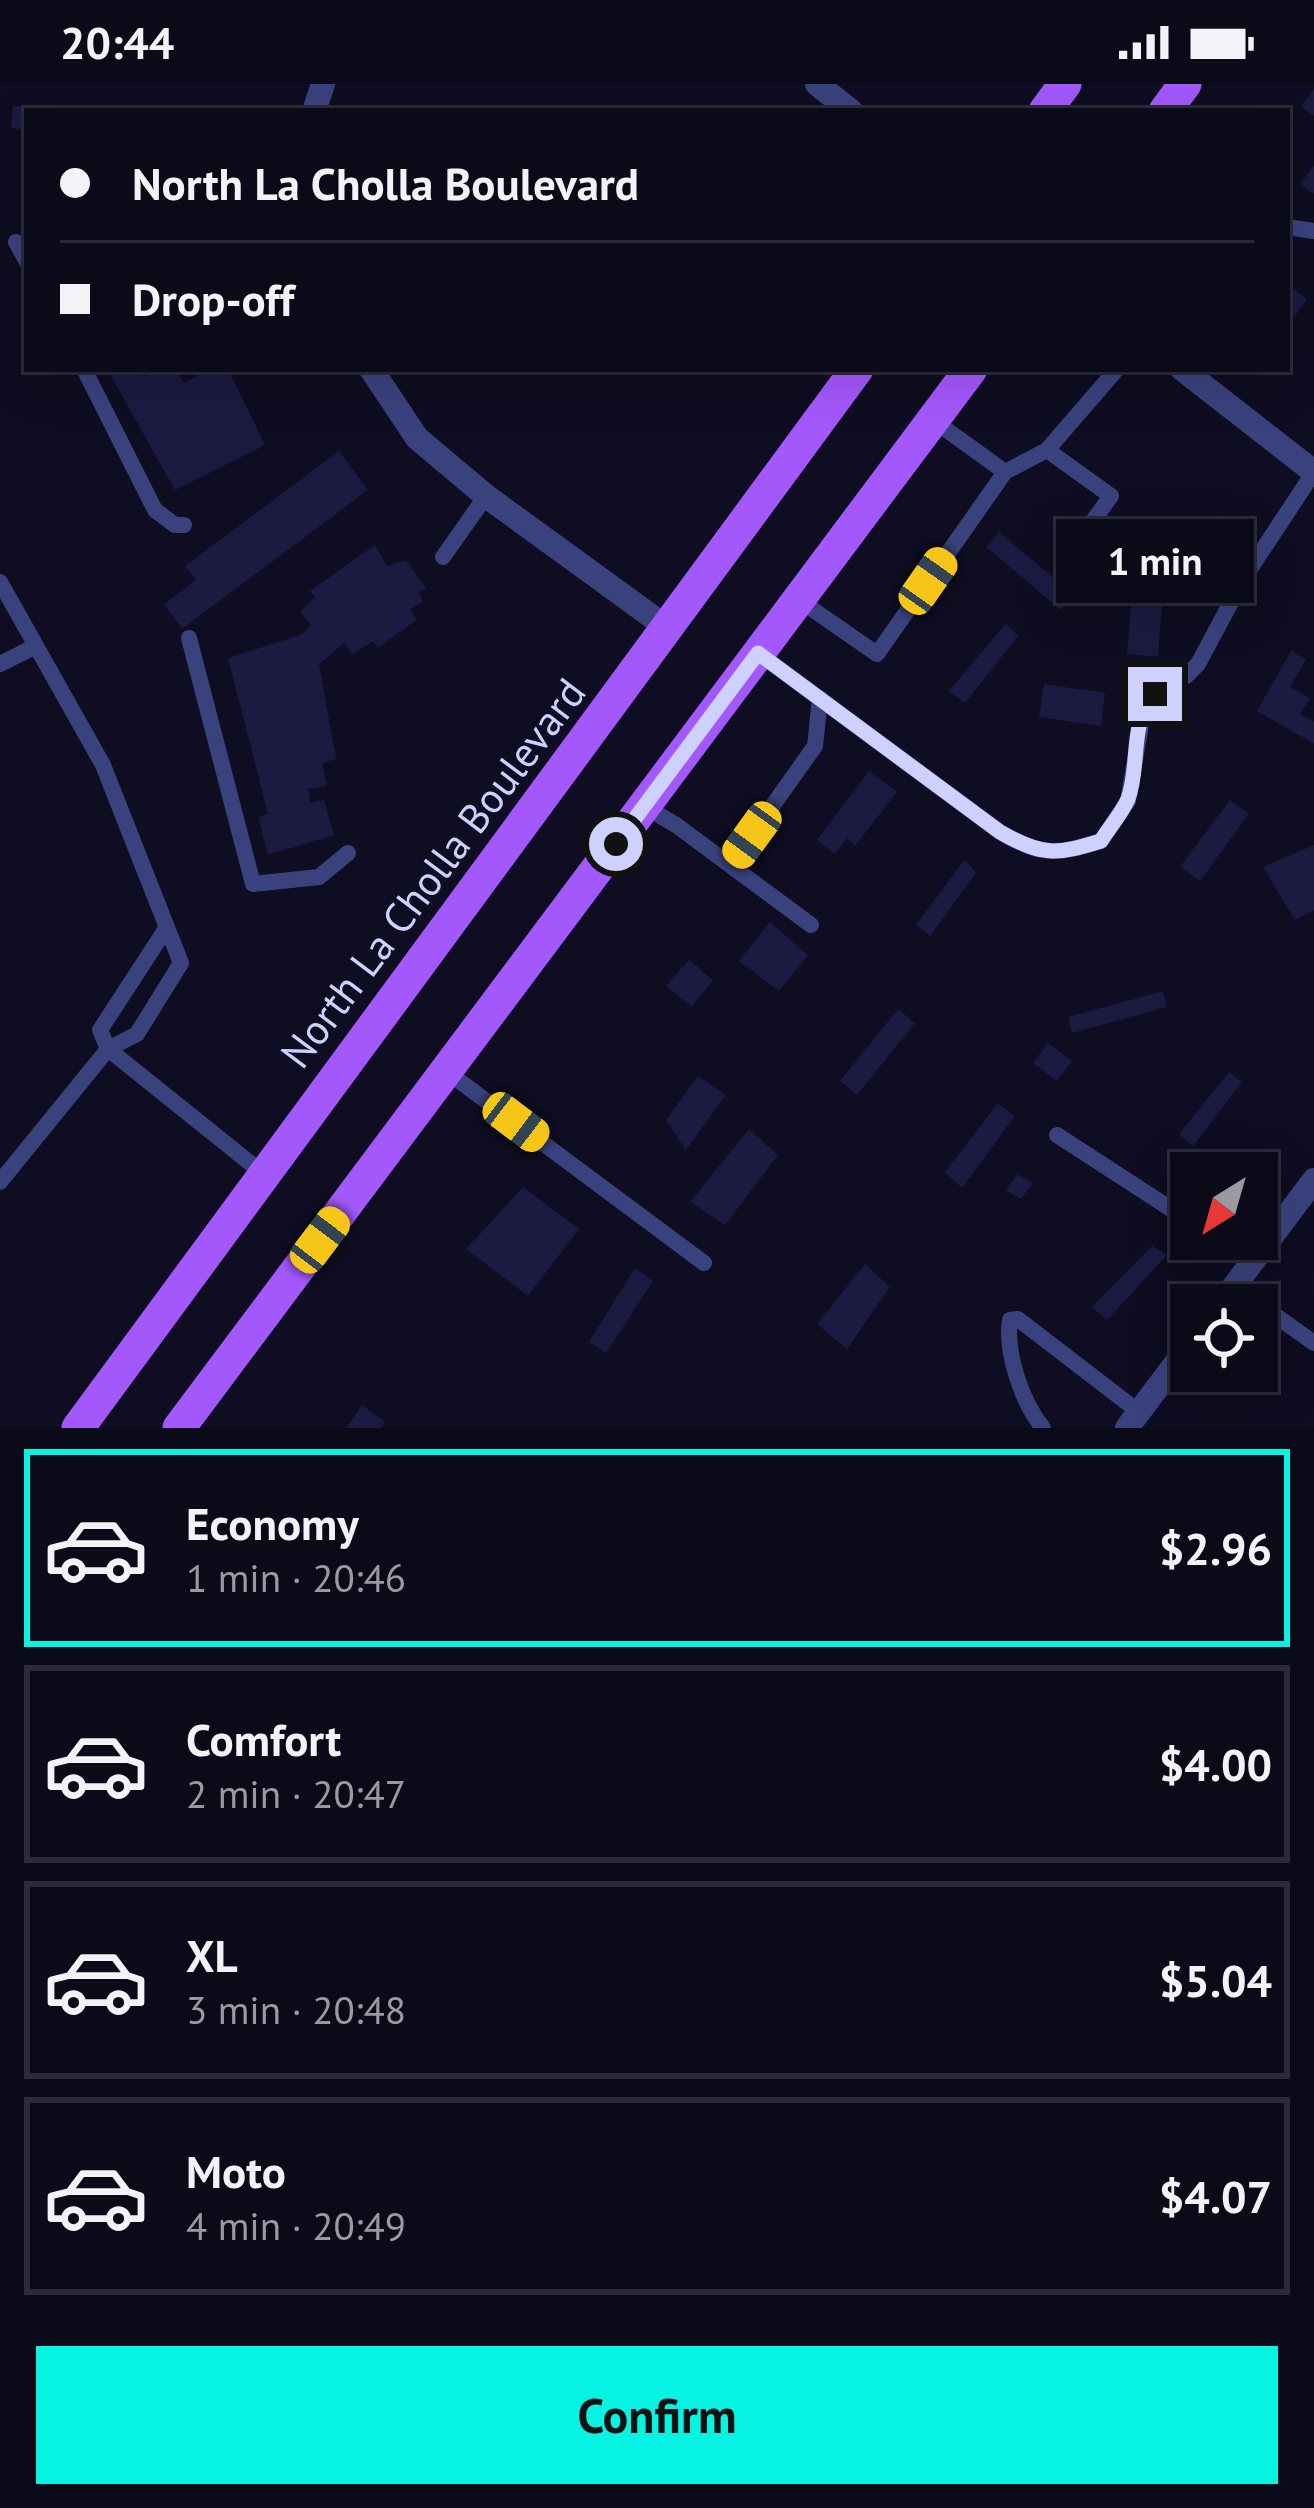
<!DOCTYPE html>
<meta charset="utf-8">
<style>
:root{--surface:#0a0a19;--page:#131322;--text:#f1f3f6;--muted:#999aa2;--line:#2a2b38;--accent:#06f2e3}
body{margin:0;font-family:"PT Sans",sans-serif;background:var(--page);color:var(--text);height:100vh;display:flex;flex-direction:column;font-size:45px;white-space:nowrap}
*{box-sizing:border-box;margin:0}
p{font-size:39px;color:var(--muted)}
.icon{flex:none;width:66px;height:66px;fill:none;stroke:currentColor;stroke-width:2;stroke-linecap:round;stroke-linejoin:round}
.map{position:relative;height:1344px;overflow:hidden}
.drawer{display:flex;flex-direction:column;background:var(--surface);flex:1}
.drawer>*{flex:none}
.hud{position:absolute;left:24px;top:24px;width:1266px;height:264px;border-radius:0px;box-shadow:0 12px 48px #0002,0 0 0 3px var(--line);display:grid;align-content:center;height:264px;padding:0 36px;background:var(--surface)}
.needle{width:78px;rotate:217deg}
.buttons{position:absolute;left:1170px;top:1068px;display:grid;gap:24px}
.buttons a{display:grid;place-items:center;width:108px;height:108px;border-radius:0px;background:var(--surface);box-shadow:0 12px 48px #0002,0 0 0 3px var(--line);font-size:60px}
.end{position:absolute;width:54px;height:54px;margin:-27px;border:15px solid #ced1fe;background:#111;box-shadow:0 0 0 6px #111}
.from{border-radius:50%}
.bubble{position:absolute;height:84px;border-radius:0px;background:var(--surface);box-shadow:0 12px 48px #0002,0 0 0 3px var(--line);font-size:39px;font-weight:800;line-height:84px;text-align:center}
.car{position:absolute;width:36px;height:72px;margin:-36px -18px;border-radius:15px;box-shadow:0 0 9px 3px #0007;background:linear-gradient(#f5c518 24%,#345 0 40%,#f5c518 0 76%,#345 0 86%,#f5c518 0)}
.hud b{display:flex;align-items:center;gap:42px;height:114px;font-size:45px}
.hud b+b{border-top:3px solid var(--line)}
.hud i{width:30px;height:30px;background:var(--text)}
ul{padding:21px 0 0;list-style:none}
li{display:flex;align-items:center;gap:36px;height:198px;margin:0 24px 18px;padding:0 12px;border:6px solid var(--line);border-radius:0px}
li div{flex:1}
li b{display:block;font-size:45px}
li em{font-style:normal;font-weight:800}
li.selected{border-color:var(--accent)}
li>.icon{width:108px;height:108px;stroke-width:1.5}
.cta{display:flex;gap:24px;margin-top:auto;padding:24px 36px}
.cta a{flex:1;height:138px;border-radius:0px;background:var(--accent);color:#111;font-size:48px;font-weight:800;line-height:138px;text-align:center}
.status{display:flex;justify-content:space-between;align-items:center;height:84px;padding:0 60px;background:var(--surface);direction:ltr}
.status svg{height:33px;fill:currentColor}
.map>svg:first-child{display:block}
.building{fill:#1b1a41}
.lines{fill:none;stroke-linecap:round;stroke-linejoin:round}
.service{stroke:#3a427e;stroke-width:16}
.minor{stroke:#3a427e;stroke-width:24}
.tertiary{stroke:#3a427e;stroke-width:24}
.primary{stroke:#a358fb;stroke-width:33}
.route{stroke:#ced1fe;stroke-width:15}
.labels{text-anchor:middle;stroke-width:9;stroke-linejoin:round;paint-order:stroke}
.street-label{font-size:42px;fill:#ced1fe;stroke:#0e0d21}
</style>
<div class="status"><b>20:44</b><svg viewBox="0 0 49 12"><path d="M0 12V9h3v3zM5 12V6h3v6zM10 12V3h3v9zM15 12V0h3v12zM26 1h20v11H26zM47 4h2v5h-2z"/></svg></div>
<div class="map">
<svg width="1314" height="1344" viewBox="0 0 1314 1344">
<rect width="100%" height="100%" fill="#0e0d21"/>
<path class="building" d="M1314,5V32L1301,22Z
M13,22L27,23V46L11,44Z
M1314,81V110L1300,100Z
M1287,200L1307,215L1287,243Z
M115,285H139L144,293L158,285H176L184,299L210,285H228L265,361L175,406L115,299L110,288Z
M339,367L368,406L182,545L164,520L196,496L185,482Z
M999,448L1074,511L1061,526L986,463Z
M375,461L387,482L406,476L426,505L419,508L423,518L410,525L416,536L378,564L373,557L353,570L344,559L319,580L336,675L322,679L327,702L308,705L310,719L324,716L334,751L268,771L258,733L268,730L228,574L300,551L311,542L300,527L315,513L310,507Z
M1135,474L1165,476L1158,573L1127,570Z
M1006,539L1018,552L965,619L949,607Z
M1291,567L1306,575L1290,603L1310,614L1300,630L1314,638V660L1257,627Z
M1044,600L1105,609L1101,642L1039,633Z
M869,687L897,708L855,762L847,754L835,770L817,756Z
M1230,716L1249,730L1200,797L1180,783Z
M1314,761V826L1295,836L1263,783Z
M965,775L976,789L930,852L916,841Z
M770,838L808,871L779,907L739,877Z
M689,876L713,896L692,923L666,902Z
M1163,907L1167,923L1072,949L1068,933Z
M898,925L915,939L857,1011L840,997Z
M1048,959L1072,977L1057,997L1033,979Z
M1229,988L1242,998L1193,1062L1179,1050Z
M698,992L726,1011L686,1066L666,1036Z
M998,1019L1015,1032L962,1104L945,1088Z
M749,1045L778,1071L725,1141L690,1118Z
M1017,1090L1033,1099L1021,1115L1006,1106Z
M523,1103L579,1145L528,1212L466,1165Z
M1152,1162L1167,1171L1107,1236L1092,1223Z
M865,1180L890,1203L847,1265L817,1240Z
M635,1184L653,1197L606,1269L589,1258Z
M362,1321L385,1338L381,1344H346Z"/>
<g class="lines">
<path class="service" d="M1287,143L1314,147
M16,158L27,178
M84,285L155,426L175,441H184
M1047,366L1117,285
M1005,388L1047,366L1111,412L1080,455
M443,473L486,412
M0,498L103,681L181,879L137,950L108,965L0,1098
M799,516L877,570L1005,388L933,336
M189,554L253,800L319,793L348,769
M758,569L1000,748C1041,772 1056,771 1101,757L1128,717L1144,623L1155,610L1186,592L1198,580L1244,494L1314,388
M0,580L36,562
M644,722L676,741L811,841
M731,780L815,662L820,614
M167,843L100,946L108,965L265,1091
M446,987L704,1179
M1057,1051L1191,1138
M1217,1155L1252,1178
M1234,1202L1314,1259
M1043,1344C1022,1318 1005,1269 1010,1236L1018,1235L1139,1328"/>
<path class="minor" d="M314,27L323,0
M371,285L417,354L486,412L669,545
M1182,285L1314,388
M1220,1221L1314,1096
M1127,1344L1191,1259"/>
<path class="tertiary" d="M817,0L851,27"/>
<path class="primary" d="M1045,27L1065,0
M1165,27L1185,0
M78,1344L857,285
M179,1344L971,285"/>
</g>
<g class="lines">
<path class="route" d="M616,760L758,569L1000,748C1042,772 1056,771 1101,757C1109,744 1122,729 1128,715C1141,679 1128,641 1155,610"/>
</g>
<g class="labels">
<g class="street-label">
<text transform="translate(433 789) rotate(-53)" y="15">North La Cholla Boulevard</text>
</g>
</g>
</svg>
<div class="buttons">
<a><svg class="needle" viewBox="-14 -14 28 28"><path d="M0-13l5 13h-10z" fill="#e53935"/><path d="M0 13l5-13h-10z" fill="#999aa2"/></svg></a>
<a><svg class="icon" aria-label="locate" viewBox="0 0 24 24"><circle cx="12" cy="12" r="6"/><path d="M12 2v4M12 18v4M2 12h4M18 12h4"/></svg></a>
</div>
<i class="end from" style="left:616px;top:760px"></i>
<i class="end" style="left:1155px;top:610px"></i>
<div class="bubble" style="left:1056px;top:435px;width:198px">1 min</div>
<i class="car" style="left:928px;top:497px;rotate:35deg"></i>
<i class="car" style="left:752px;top:751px;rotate:216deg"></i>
<i class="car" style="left:516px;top:1038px;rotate:127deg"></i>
<i class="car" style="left:320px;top:1156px;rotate:37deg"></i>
<div class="hud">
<b><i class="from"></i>North La Cholla Boulevard</b>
<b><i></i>Drop-off</b>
</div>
</div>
<section class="drawer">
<ul>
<li class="selected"><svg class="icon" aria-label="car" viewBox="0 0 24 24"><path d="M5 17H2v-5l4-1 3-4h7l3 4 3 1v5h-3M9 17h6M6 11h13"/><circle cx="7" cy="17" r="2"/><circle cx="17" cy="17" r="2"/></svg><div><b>Economy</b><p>1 min · 20:46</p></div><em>$2.96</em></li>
<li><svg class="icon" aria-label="car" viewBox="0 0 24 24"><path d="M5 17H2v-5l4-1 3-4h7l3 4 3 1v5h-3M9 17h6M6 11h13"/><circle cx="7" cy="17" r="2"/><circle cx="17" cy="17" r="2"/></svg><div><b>Comfort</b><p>2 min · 20:47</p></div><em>$4.00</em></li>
<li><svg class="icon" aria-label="car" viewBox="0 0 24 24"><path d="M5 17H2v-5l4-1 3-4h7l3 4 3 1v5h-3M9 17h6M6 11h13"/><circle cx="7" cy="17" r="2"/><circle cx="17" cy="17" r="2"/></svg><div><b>XL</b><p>3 min · 20:48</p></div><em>$5.04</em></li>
<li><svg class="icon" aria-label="car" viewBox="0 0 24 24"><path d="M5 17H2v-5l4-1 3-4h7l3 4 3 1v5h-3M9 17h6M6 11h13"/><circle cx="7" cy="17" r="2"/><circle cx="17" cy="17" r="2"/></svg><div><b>Moto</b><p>4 min · 20:49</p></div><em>$4.07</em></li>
</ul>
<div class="cta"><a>Confirm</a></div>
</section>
